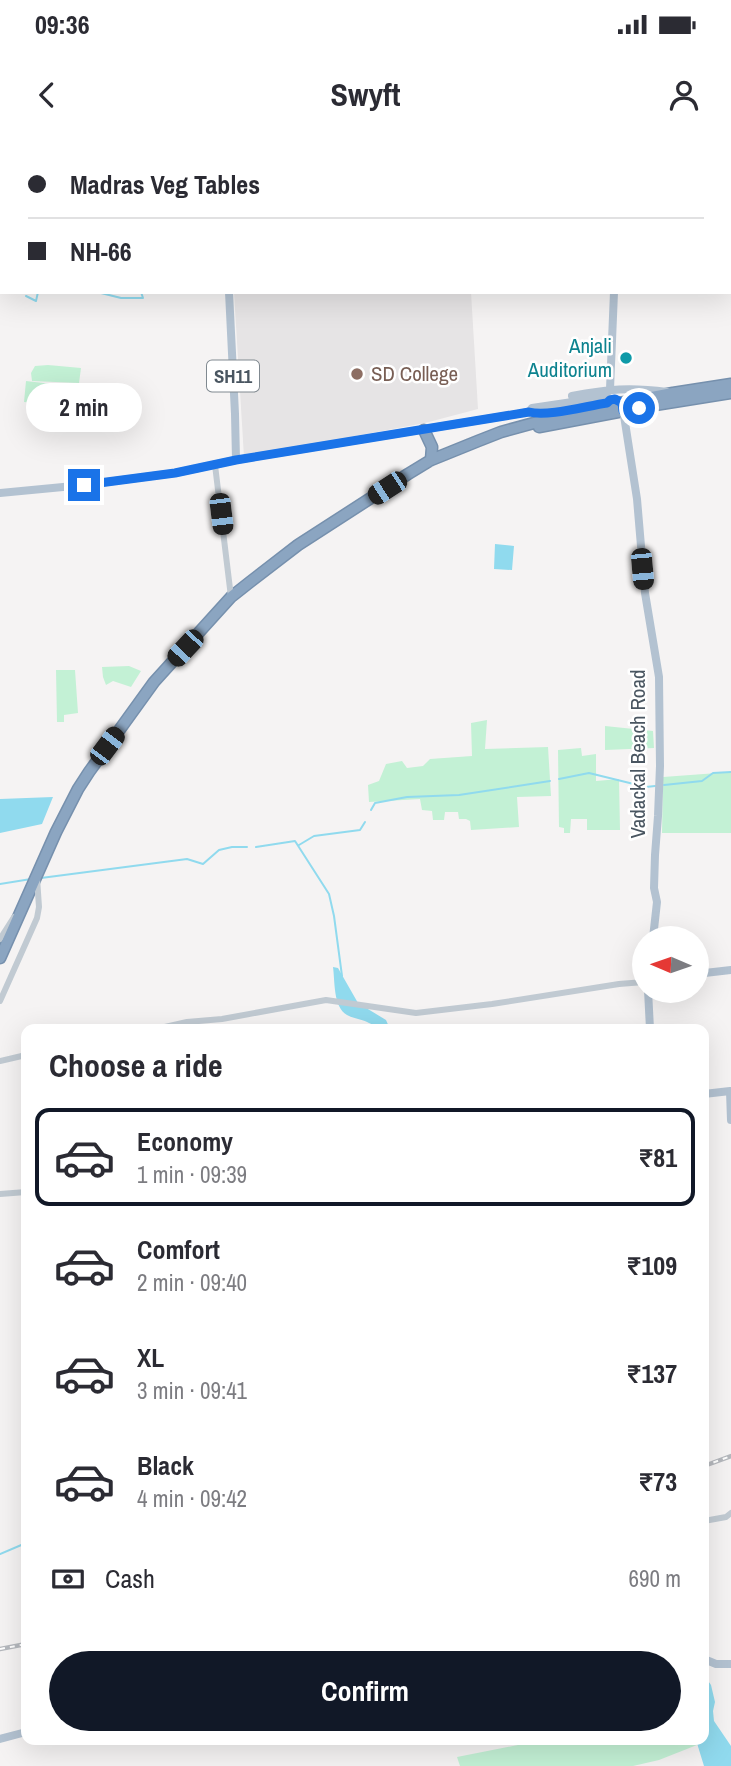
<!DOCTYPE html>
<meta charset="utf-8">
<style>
:root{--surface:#fff;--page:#f2f2f3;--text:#2b2b33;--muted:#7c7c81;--line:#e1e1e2;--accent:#111827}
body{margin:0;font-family:"Archivo Narrow",sans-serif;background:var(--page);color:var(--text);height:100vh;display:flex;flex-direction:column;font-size:26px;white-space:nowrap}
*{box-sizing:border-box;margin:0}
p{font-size:23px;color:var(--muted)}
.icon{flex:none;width:38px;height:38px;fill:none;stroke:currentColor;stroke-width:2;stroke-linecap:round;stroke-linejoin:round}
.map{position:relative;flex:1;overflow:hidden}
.drawer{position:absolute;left:21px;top:884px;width:688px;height:721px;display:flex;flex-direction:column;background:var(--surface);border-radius:14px;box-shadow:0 7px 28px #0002}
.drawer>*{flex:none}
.hud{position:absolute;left:0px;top:0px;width:732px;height:154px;box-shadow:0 7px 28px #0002;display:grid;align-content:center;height:154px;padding:0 28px;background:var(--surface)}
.needle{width:46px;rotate:272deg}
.buttons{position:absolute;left:632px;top:786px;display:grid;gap:14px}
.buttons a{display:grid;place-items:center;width:77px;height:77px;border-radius:50%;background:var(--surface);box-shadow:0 7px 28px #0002;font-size:35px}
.end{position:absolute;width:32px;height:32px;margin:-16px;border:9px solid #1a73e8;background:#fff;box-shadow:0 0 0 4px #fff}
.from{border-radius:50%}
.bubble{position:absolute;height:49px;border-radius:24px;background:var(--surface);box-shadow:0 7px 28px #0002;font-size:23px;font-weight:700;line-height:49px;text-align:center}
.car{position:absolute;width:21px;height:42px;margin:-21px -10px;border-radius:9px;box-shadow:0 0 5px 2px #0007;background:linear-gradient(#222 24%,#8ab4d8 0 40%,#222 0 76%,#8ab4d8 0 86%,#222 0)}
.hud b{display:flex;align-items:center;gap:24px;height:66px;font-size:26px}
.hud b+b{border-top:2px solid var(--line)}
.hud i{width:18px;height:18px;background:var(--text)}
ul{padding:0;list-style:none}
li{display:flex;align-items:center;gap:21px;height:98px;margin:0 14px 10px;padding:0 14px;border:4px solid transparent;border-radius:14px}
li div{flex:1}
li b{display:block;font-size:26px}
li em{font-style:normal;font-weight:700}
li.current{border-color:var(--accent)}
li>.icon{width:63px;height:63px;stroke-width:1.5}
h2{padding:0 28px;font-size:32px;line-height:84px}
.pay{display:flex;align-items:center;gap:18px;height:77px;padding:0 28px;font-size:26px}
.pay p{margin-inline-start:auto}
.cta{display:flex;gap:14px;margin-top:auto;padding:14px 28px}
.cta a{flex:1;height:80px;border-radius:42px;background:var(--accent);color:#fff;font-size:28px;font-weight:700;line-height:80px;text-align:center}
.status{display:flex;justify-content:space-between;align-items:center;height:49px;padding:0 35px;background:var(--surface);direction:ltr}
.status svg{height:19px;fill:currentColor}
header{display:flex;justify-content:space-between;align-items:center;height:91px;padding:0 28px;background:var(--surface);font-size:32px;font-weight:700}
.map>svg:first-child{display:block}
.education{fill:#e6e4e5}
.green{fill:#c3f1d5}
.water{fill:#90daee}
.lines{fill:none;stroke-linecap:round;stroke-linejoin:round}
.stream{stroke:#90daee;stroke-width:2}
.highway-casing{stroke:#7690ad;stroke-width:13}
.minor{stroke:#c1cad2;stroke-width:6}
.major{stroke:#b3c2d1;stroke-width:8}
.highway{stroke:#8ba5c1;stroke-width:10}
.rail-casing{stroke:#b5b8bd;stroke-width:4.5}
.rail{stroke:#fff;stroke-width:2;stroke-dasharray:5;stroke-linecap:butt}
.route{stroke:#1a73e8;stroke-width:9}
.culture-dot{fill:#0f9aa8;stroke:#fff;stroke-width:2.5}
.education-dot{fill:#8d6e63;stroke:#fff;stroke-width:2.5}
.labels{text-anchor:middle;stroke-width:5;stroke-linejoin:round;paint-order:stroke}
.shield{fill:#fff;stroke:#808990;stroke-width:2}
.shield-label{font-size:19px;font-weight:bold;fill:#4a5661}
.culture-label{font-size:21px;fill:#0d838f;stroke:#fff;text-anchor:end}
.education-label{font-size:21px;fill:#785e54;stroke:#fff;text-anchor:start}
.street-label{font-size:21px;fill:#4a5661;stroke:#fff}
</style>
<div class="status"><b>09:36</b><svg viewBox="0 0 49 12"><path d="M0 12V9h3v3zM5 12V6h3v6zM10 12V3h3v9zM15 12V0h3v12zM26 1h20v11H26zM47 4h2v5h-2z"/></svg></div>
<header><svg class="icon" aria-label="back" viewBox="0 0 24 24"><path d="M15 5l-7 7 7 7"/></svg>Swyft<svg class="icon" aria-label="person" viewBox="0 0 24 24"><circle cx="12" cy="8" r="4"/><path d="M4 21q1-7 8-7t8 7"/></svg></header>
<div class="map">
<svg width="731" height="1626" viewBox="0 0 731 1626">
<rect width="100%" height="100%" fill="#f5f3f3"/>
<path class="education" d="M234,152H471L478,269L425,283L244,317Z"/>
<path class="green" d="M48,225L81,228L79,243L32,241L31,233L35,226Z
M26,241L52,244V252L58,253L57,256H51L49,265L24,262Z
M129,526L141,531L131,547L113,541L106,545L103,537L102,527Z
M56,530H75L78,573L64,575V582H57Z
M487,580L485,609L548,607L551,656L517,657L519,687L471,690L470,681L466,679H459L458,672H445L444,680H433L432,671L422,670L420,659L369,662L368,645L379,641L386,624L402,621L407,628L423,626L430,619L472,616L471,583Z
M605,586L653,591L654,608L605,610Z
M581,608L582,616L596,614V641L619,639L620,690H587V679H571L570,693H564V688L559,687L558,610Z
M731,632V693H662L663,637Z
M543,1600H696L697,1605L659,1620L633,1626H460L457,1617Z"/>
<path class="water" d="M495,404L514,406L512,430L494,429Z
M53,657L42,684L0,693V659Z
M333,827L338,828L358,863L386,880L390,889C377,889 379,887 369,883C362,879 354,879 347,875C333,867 335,841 333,827Z
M704,1535L711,1545L715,1562L713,1571L714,1581L731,1606V1626H704L696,1600H704Z"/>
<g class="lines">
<path class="stream" d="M97,152L121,158H143L141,152
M26,156L36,161L38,152
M559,639L589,633L646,647L655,646
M664,645L702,641L713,633L731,632
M371,670L375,663L407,657L459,655L550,641
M299,705L314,696L360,690L365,682
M256,707L295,701L329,754L334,776L342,836
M41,738L187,719L203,724L219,710L232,707H247
M0,744L31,739
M0,1414L26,1403"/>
<g class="highway-casing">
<path id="highway" d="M539,287L655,265L731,253
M424,290L432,307L431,320
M0,818L56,692L78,649L89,632L154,542L231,457L250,442L298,405L408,334L431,320L478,301L501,292L563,275L594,270L609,265L673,253L731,244"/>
</g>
<path class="minor" d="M215,325L231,457
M0,799L14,777
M0,861L37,778L39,767L37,738
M156,889L187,882L222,879L326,860L416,873L492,864L619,844L644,842
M0,921L26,915
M0,1054L26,1052
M704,1381L726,1377L731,1373"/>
<path class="major" d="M513,0V2
M232,2V0
M623,2V0
M229,152L235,274L236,320
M610,249L614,152
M572,256C608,249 630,247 667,252
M529,272L532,268L606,257L622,263L637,359L645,453L659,537L660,626L658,676L655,715L654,748L657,762L653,798
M0,353L84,345L175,333L236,320L529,272C547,277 586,266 606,263
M696,834L731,830
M648,850L650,889
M704,954L730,951L731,980
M704,1519L716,1524H731
M0,1599L26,1592"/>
<use href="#highway" class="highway"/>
<g class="rail-casing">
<path id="rail" d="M704,1326L731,1316
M0,1509L26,1504"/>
</g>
<use href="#rail" class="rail"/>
</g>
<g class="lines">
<path class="route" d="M84,345L175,333L236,320L529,272C547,277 586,266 607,263L610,260L615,259L622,263L623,271L639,268"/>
</g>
<circle class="culture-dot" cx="626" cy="218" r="7"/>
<circle class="education-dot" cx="357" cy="234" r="7"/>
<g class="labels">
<rect class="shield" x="207" y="220.5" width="52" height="31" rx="5"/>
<g class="shield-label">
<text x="233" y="243">SH11</text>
</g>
<g class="culture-label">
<text x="612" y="213">Anjali<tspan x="612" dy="24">Auditorium</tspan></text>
</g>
<g class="education-label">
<text x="371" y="241">SD College</text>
</g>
<g class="street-label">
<text transform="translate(638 614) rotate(-90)" y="7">Vadackal Beach Road</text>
</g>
</g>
</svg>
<div class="buttons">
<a><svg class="needle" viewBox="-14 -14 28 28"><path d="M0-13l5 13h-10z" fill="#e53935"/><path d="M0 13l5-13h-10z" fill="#7c7c81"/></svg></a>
</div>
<i class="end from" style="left:639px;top:268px"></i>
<i class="end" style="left:84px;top:345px"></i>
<div class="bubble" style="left:26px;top:243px;width:116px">2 min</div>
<i class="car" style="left:387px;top:348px;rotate:237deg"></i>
<i class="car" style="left:221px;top:374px;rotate:173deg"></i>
<i class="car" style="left:642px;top:429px;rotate:175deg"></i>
<i class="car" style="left:185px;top:508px;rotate:223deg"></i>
<i class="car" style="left:107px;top:606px;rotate:37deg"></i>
<div class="hud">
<b><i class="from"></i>Madras Veg Tables</b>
<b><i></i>NH-66</b>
</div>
<section class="drawer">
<h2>Choose a ride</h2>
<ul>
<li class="current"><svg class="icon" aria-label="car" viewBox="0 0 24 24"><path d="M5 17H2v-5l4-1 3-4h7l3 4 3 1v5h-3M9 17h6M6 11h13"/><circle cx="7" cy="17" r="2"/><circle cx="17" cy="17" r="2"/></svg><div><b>Economy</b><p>1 min · 09:39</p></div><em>₹81</em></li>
<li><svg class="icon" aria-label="car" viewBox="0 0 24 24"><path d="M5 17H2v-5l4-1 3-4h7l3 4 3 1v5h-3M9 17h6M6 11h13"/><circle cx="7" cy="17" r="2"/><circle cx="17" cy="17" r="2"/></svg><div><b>Comfort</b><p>2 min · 09:40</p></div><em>₹109</em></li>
<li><svg class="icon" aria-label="car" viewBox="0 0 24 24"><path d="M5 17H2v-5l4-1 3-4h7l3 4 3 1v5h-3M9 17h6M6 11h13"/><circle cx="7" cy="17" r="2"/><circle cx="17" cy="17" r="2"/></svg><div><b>XL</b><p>3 min · 09:41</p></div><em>₹137</em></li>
<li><svg class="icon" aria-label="car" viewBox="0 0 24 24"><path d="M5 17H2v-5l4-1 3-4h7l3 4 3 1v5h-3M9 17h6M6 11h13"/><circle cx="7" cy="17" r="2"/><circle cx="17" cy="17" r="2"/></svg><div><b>Black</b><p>4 min · 09:42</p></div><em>₹73</em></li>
</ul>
<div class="pay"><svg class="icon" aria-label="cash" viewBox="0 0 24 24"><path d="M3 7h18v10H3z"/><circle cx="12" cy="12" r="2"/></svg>Cash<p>690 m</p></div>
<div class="cta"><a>Confirm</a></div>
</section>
</div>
